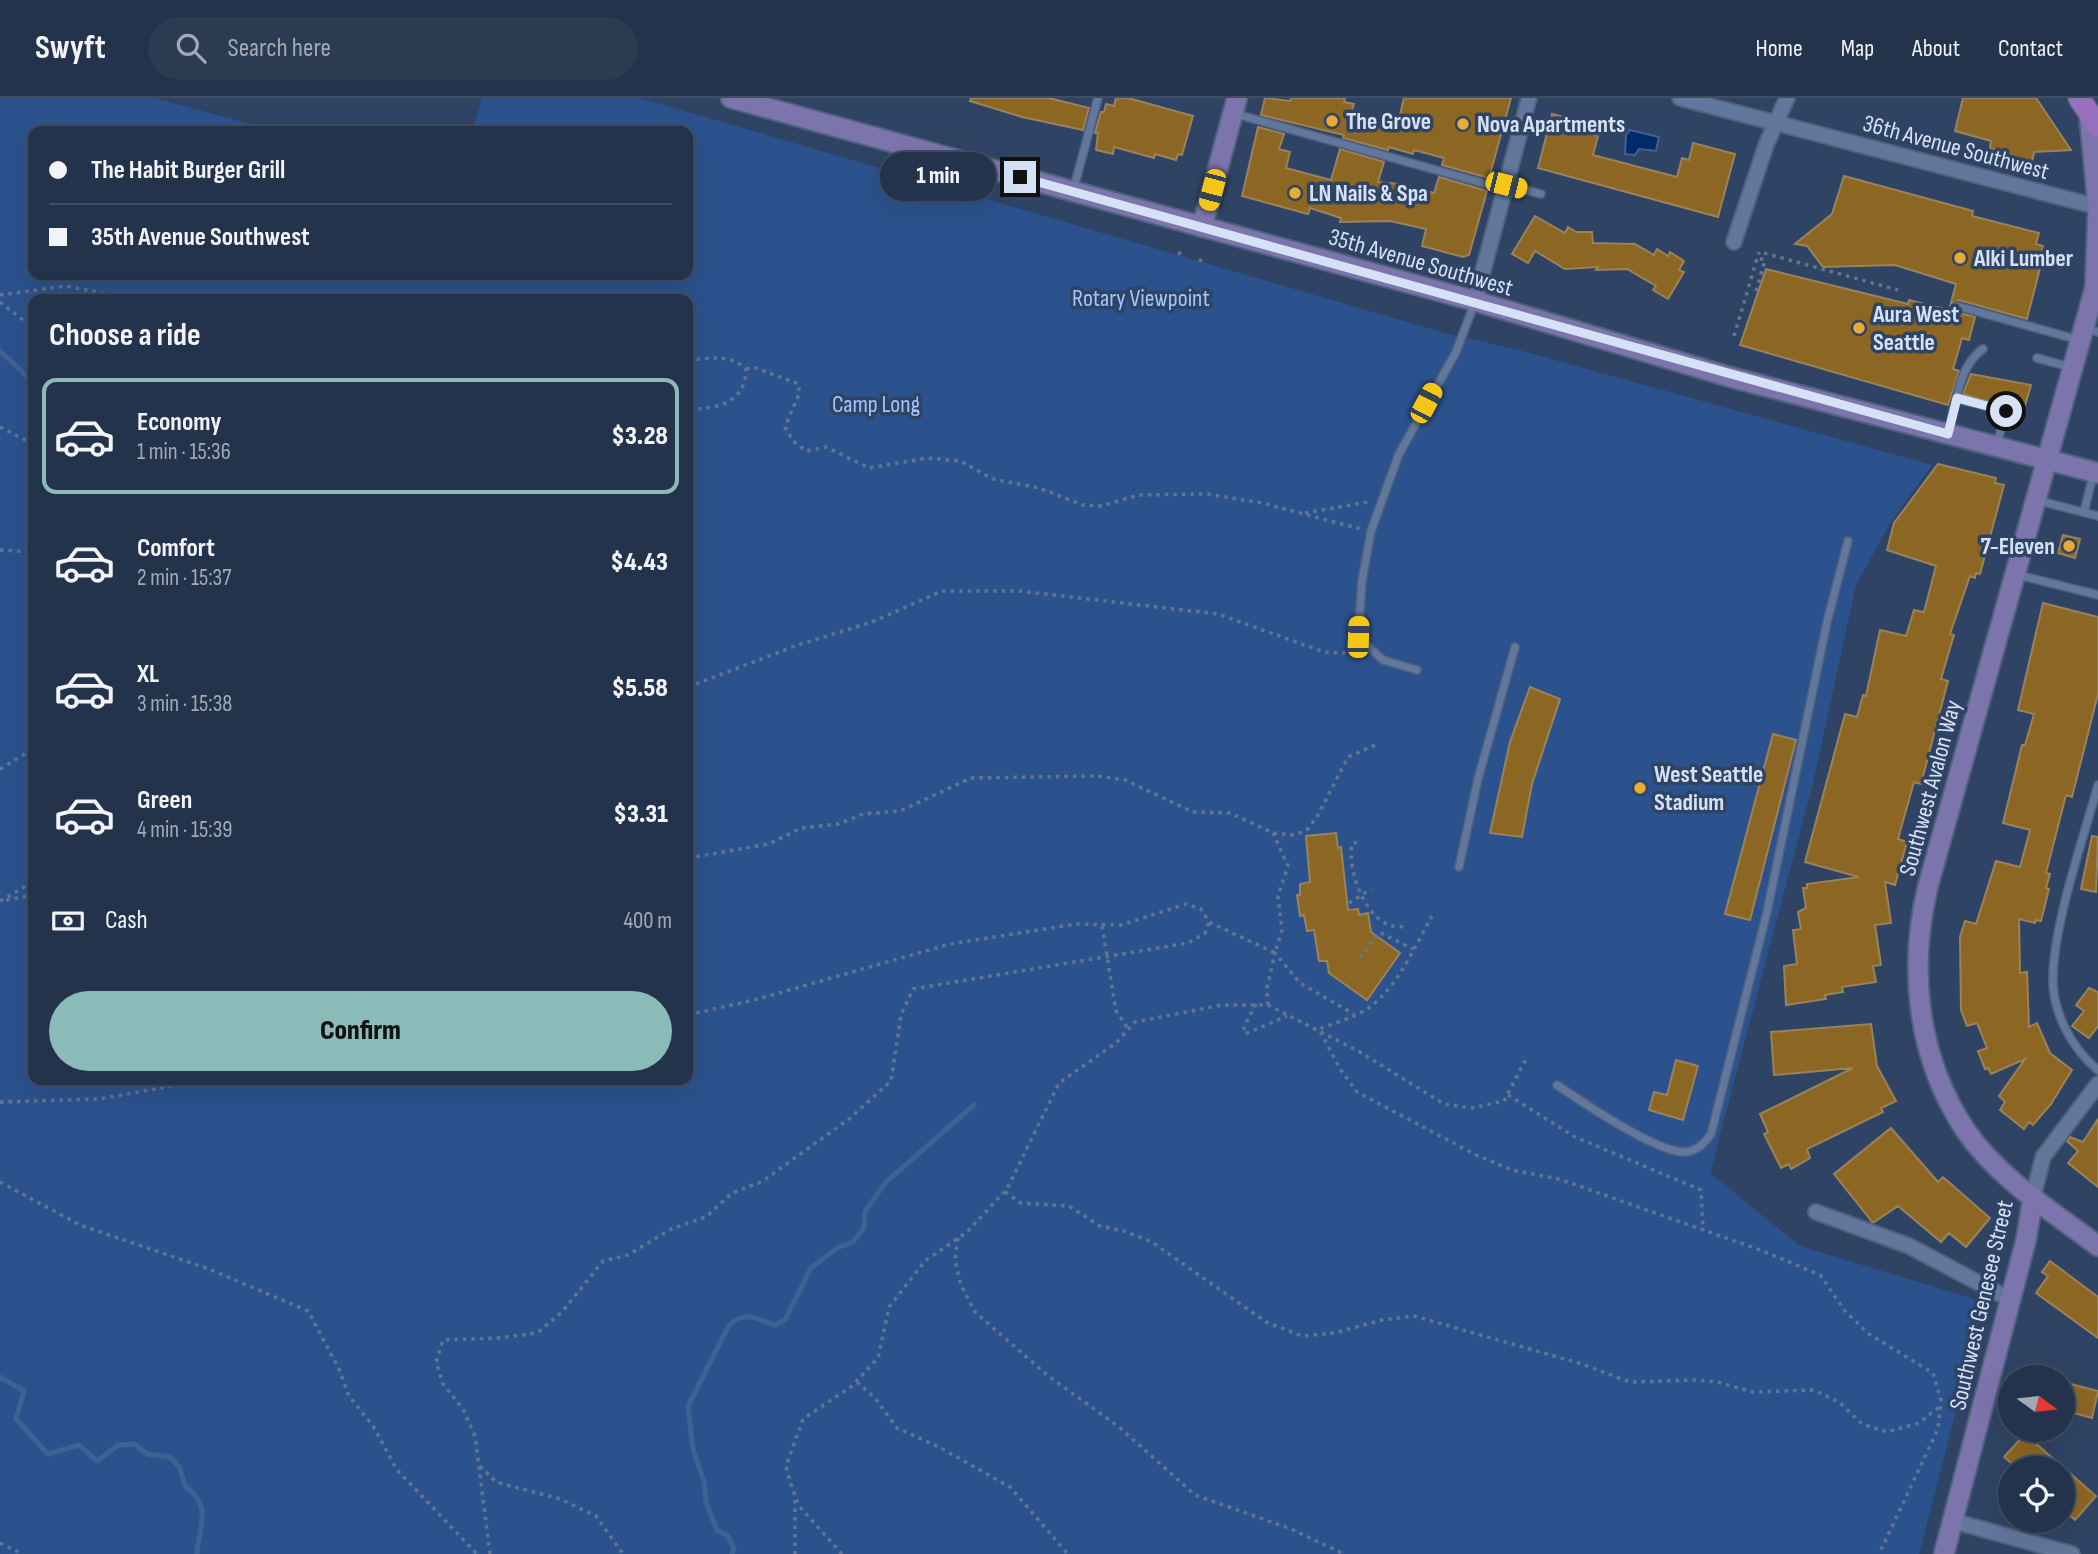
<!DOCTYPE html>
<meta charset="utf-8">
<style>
:root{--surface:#23334b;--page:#2b3b52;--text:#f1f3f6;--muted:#a3aab5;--line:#404e63;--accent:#8bbbb9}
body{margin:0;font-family:"Sofia Sans Condensed",sans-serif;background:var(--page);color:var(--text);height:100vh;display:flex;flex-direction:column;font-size:26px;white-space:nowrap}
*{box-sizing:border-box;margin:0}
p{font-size:23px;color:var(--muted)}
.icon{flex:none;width:38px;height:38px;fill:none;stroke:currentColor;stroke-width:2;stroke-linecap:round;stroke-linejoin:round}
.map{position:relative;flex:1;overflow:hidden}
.details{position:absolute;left:28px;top:196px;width:665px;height:791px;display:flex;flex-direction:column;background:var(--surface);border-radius:14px;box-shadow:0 7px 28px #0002,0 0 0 2px var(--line)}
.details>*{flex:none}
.banner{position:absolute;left:28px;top:28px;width:665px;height:154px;border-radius:14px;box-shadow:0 7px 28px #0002,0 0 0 2px var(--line);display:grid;align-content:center;height:154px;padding:0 21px;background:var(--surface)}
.needle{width:46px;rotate:105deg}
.buttons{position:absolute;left:1998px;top:1267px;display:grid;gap:14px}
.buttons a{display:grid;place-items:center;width:77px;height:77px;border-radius:50%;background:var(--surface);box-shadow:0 7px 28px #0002,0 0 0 2px var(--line);font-size:35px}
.end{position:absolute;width:32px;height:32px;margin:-16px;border:9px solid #d5e2f6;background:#111;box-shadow:0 0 0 4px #111}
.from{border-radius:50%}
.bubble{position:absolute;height:49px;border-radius:24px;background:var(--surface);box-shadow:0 7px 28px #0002,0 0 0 2px var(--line);font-size:23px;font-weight:800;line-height:49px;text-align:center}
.car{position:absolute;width:21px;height:42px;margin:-21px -10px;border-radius:9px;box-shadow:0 0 5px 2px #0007;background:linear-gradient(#f5c518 24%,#345 0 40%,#f5c518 0 76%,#345 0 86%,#f5c518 0)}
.banner b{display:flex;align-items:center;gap:24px;height:66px;font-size:26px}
.banner b+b{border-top:2px solid var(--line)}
.banner i{width:18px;height:18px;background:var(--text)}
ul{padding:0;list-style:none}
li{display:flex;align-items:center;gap:21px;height:116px;margin:0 14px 10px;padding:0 7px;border:4px solid transparent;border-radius:14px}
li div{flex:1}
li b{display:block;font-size:26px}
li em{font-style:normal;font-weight:800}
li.active{border-color:var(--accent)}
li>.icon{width:63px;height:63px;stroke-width:1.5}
h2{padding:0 21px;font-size:32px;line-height:84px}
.pay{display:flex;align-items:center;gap:18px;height:77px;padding:0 21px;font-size:26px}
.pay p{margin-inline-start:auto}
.action{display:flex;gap:14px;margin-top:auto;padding:14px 21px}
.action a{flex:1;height:80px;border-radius:42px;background:var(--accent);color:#111;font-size:28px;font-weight:800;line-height:80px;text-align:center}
header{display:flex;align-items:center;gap:42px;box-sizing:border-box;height:98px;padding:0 35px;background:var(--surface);border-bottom:2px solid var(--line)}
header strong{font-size:33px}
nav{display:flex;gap:38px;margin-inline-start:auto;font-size:24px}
.search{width:490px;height:63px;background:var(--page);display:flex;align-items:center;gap:18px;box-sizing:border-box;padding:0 24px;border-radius:38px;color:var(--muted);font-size:26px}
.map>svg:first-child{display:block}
.green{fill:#2c528d;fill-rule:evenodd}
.water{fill:#002a68;stroke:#406193;stroke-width:2}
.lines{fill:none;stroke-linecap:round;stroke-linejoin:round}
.stream{stroke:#406193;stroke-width:5}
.building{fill:#8c6724;stroke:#9a825b;stroke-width:2}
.lane-casing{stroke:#50617c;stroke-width:10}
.street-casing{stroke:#50617c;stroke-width:18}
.secondary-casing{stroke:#50617c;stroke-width:23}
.primary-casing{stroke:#50617c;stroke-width:24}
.path{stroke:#637591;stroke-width:3.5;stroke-dasharray:3.5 5;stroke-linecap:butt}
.lane{stroke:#61789c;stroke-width:7}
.street{stroke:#61789c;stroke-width:14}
.secondary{stroke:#7c74ac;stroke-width:19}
.primary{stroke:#986fbc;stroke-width:21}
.route{stroke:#d5e2f6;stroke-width:9}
.poi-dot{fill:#e9ab37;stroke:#2f4464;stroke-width:2.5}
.labels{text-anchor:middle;stroke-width:7;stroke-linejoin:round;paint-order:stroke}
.poi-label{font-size:24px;font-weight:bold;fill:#d5e2f6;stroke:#2f4464;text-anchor:start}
.street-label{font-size:24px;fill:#d5e2f6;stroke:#2f4464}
.park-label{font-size:24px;fill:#a1c6fe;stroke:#2f4464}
</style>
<header>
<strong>Swyft</strong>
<div class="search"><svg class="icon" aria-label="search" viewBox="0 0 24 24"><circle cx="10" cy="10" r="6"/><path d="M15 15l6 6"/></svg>Search here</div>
<nav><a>Home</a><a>Map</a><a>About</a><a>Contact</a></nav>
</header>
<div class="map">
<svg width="2098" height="1456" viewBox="0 0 2098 1456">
<rect width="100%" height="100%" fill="#2f4464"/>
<path class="green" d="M0,0H154L278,33H33V177H688V33H472L482,0H640L1448,236L1515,251L1932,367L1890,425L1856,487L1813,685L1710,1075L1800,1148L1984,1204L1919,1456H0ZM33,201H688V982H33Z"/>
<path class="water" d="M1630,32L1659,39L1656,53L1639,51L1635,57L1625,56L1626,37Z"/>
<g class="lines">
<path class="stream" d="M0,253L33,284
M0,1279L24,1293L16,1321L48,1356L79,1347L97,1363L118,1347L134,1346L147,1356L170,1359L180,1370L185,1388C213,1407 199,1428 197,1456
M732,1456L734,1451L728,1438L717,1432L706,1404L704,1384L693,1351L688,1308L728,1229C743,1212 756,1220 775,1227L785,1222L811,1170L837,1150L853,1144L864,1130L865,1114L885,1085L974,1007"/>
</g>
<path class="building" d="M971,0H1049L1089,10L1083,32L1022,19L970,3Z
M1116,0H1128L1193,18L1182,57L1178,56L1176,62L1155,56L1154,60L1114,49L1113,56L1096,52L1098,35H1095L1101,14H1104L1106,6L1114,8Z
M1265,0L1290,3L1291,0H1345L1344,4L1354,6L1351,16L1397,29L1404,0H1511L1489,80L1442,67L1444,60L1414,52L1413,56L1389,49L1388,52L1343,40L1344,37L1261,17Z
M1963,0H2036L2071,52L2034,54L2032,64L1990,50L1991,43L1955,33Z
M1552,16L1593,27L1591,36L1598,38L1593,57L1677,79L1682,60L1689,62L1693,45L1735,56L1718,119L1538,70Z
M1258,29L1284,36L1279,51L1290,54L1286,70L1331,82L1340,51L1384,64L1378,84L1399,86L1434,95L1439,79L1487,93L1469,157L1463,159L1422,148L1426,131L1390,123L1340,124L1341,120L1310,110L1308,116L1242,98Z
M1844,78L1973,113L1972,118L2039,135L2036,146L2043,148L2039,162H2042L2027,221L1959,202L1951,206L1955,214L1975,219L1969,242L1962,240L1953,271L1959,273L1948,307L1740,247L1766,171L1908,206L1909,202L1949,212L1956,186L1895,167L1823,169L1807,148L1795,146L1832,116Z
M1535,118L1565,135L1568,129L1576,134H1592L1593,145L1635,146L1654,157L1657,151L1668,158L1670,154L1684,163L1679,172L1684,174L1668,201L1653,192L1656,188L1627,171L1596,172L1598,169L1565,171L1535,153L1528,165L1512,156Z
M1971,276L2031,287L2023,314L1963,296Z
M1938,366L1996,380L1995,385L2004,387L1980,476L1976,475L1975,480L1970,478L1950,536L1954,537L1941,581L1948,583L1921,686L1914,684L1898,741L1907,744L1895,787L1885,784L1891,825L1875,827L1881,867L1873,868L1876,884L1842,889L1843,894L1825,897L1826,901L1786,907L1784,868L1797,866L1793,832L1801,831L1798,814L1806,810L1803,790H1807V786L1859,779L1805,764L1845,616L1857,619L1863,597L1866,598L1880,532L1906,538L1914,512L1924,514L1936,468L1887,452L1894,425Z
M2063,437L2080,441L2075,460L2058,455Z
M2043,505L2098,519V596L2072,699L2066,697L2046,775L2050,776L2046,790L2049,791L2041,823L2036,822L2035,825L2019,821L2020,875L2027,874L2029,929L2037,925L2050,955L2072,972L2051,1006L2033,1027L2029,1024L2024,1031L2000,1012L2005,1004L1999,998L2025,961L1991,976L1988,970L1985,971L1978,953L1987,950L1977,925L1967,928L1961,912L1960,839L1965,823L1976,826L1996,763L2020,769L2030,732L2003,725L2022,647H2025L2034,616L2018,612Z
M1530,589L1560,601L1532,686L1522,739L1490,735L1510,644Z
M1773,636L1796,642L1750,822L1725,816Z
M1336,735L1338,750L1341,749L1348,812L1358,811L1359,817L1368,815L1371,834L1400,855L1367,902L1329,875L1327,863H1319L1314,832L1307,833L1304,817L1300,818L1297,797H1300V786L1310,784L1306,738Z
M2092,738L2098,739L2096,794L2081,791Z
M2089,890L2098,894V928L2089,940L2072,928L2084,913L2076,907Z
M1871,926L1877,968L1896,1003L1881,1010L1883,1014L1807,1051L1810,1060L1791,1071L1789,1066L1781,1070L1764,1036L1768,1034L1760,1016L1853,970L1774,977L1771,934Z
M1676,962L1698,968L1683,1022L1649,1012L1654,994L1667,997Z
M2098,1021V1089L2068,1065L2078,1053L2067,1043L2070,1039L2083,1044Z
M1891,1030L1938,1084L1943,1079L1990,1120L1966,1149L1949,1135L1941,1144L1898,1108L1873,1125L1834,1076Z
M2050,1163L2098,1199V1240L2036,1195L2048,1178L2042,1174Z
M2063,1284L2098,1293L2092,1320L2063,1312Z
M2025,1336L2096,1398L2075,1422L2063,1411V1370H2017L2004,1359Z"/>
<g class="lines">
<g class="lane-casing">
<path id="lane" d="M1236,16L1504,91
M1506,87L1541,96
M1073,93L1098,0
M1957,208L2079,242
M2084,230L2098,234
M2037,260L2070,269
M1957,301L2006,313L1997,346
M1948,335C1956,307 1958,268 1983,251
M2036,402L2098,418
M2084,414L2093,377
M2015,476L2098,497
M1417,572L1383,562L1358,539L1362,483L1371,433L1399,356L1456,254L1475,204
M2098,687C2083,742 2054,824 2053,879C2052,914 2072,951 2098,972
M1459,769L1478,681L1515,549
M1557,987C1582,1004 1656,1054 1684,1054C1697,1053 1704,1046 1711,1036L1767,814L1827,524L1848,443"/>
</g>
<g class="street-casing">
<path id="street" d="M1680,0L2098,109
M1734,144L1766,47L1787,0
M1475,203L1529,0
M2033,1099L2043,1059L2098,986
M1816,1114L1909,1148L2011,1202
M1953,1423L2072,1456"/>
</g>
<g class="secondary-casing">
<path id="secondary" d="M731,0L1475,203L1730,279L2098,375
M2089,15L2098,109L2095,191
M1202,129L1237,0
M2098,179L1928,788C1908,871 1917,960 1966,1033C1998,1080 2053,1114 2098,1148
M1944,1456L2026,1142L2033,1099"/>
</g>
<g class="primary-casing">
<path id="primary" d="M2079,0L2098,28"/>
</g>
<path class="path" d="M1764,155L1898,192
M1179,157L1181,151
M1200,164L1202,157
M1756,193L1765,162L1758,160
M0,197L66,188L134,201
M0,204L33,230
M1734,238L1759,154
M688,262C710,261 728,255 746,271C746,306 715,311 688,311
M746,271L753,269L799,286V296L785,329L793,343L806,353L826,349L869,370L927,360L960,363L993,381L1039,390L1083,407L1101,408L1139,397L1207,396L1262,405L1361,431
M0,329L33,346
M1305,415L1368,404
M0,452L33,454
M688,589L795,548L872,524L942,493H1019L1218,516L1324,554L1360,556
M0,671L33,651
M1357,744L1352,746C1346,774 1370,837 1406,828
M688,760L769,746L801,730L839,726L863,716L900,713L971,680L1097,678L1125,682L1193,714L1230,715L1273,735L1293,737L1306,733L1317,719L1348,659L1375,647
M6,802L33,797
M0,803L33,784
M1349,805L1371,791
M1432,818C1415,848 1398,888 1370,909C1356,919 1335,925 1319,931L1340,971L1357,994L1476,1057L1512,1072L1559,1081L1763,1153L1820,1177L1845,1213L1869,1236L1933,1275L1941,1302L1938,1331L1879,1456
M1102,828L1116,913L1127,929
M1360,860L1379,834L1413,851
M1256,906L1244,929L1245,936L1287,918
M1268,907L1267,890L1275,855L1300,885L1354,916
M688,917L758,901L950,846L1076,826L1121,827L1186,806L1201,811L1209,824L1275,855L1282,832L1278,798L1288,768L1273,735
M1508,997L1575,1039L1701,1092L1703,1132
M0,1004L99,1001L205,982
M0,1084L80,1127L209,1171L308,1213L339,1271L349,1298L373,1328L397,1372L477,1456
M1005,1094L1021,1105L1069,1108L1100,1128L1124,1133L1152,1144L1266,1224L1302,1238L1334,1235L1382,1222L1414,1218L1582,1266L1630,1284L1695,1282L1717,1284L1753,1294L1814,1292L1839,1304L1862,1326L1887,1334L1919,1325L1940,1308
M958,1140L955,1162L961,1187L975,1214L1047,1277L1119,1329L1195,1397L1291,1431L1344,1456
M857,1284L875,1300L897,1330L939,1349L1010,1389L1068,1456
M480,1368L496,1384L560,1401L596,1418L623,1456
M795,1402V1456
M0,1445L22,1456
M490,1456L475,1338L463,1311L443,1286L436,1264L443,1242L498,1240L537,1235L562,1214L603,1163L628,1157L671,1131L706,1119L732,1095L763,1083L849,1021L891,983L901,917L913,891L1188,845L1205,835L1209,824
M842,1456L799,1408L790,1384L786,1368L803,1321L852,1288L878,1260L889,1209L925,1163L967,1134L1007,1091L1059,985L1116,945L1135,924L1222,907H1268L1360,954L1444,1006L1472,1010L1504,1003L1527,959"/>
<use href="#lane" class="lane"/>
<use href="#street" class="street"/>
<use href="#secondary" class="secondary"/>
<use href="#primary" class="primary"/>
</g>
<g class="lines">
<path class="route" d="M1020,79C1330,163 1638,252 1948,336L1957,300L2006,313"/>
</g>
<g class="poi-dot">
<circle cx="1332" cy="23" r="7"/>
<circle cx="1463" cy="26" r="7"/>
<circle cx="1295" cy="95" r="7"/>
<circle cx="1960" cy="160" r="7"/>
<circle cx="1859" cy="230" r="7"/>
<circle cx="2069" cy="448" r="7"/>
<circle cx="1640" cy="690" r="7"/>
</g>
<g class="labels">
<g class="poi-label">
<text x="1346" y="31">The Grove</text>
<text x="1477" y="34">Nova Apartments</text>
<text x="1309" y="103">LN Nails &amp; Spa</text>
<text x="1974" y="168">Alki Lumber</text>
<text x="1873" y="224">Aura West<tspan x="1873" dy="28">Seattle</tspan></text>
<text x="2055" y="456" text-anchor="end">7-Eleven</text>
<text x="1654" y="684">West Seattle<tspan x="1654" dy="28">Stadium</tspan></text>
</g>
<g class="street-label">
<text transform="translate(1956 49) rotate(15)" y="8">36th Avenue Southwest</text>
<text transform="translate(1421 164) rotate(16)" y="8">35th Avenue Southwest</text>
<text transform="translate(1930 690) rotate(-75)" y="8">Southwest Avalon Way</text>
<text transform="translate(1981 1207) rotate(-77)" y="8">Southwest Genesee Street</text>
</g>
<g class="park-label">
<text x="1141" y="208">Rotary Viewpoint</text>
<text x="876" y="314">Camp Long</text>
</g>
</g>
</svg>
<div class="buttons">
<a><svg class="needle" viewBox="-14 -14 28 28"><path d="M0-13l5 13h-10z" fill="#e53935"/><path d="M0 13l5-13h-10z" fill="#a3aab5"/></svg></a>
<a><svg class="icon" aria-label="locate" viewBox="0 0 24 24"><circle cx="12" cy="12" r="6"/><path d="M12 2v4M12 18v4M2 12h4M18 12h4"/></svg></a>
</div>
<i class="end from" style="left:2006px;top:313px"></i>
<i class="end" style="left:1020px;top:79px"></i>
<div class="bubble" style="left:880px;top:54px;width:116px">1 min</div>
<i class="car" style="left:1506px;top:87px;rotate:104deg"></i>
<i class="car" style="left:1212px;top:92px;rotate:195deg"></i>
<i class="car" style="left:1426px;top:305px;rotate:28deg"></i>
<i class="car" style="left:1358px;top:539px;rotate:2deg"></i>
<div class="banner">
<b><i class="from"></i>The Habit Burger Grill</b>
<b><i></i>35th Avenue Southwest</b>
</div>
<section class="details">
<h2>Choose a ride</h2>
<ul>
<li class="active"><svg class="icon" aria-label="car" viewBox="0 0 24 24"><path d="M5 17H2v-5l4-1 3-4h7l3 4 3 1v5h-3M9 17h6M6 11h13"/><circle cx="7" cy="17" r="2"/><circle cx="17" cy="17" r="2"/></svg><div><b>Economy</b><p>1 min · 15:36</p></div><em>$3.28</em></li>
<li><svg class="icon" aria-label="car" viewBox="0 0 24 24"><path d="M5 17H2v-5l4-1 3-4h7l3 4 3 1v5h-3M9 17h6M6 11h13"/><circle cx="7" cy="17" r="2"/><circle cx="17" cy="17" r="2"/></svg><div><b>Comfort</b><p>2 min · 15:37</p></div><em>$4.43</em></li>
<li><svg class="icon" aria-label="car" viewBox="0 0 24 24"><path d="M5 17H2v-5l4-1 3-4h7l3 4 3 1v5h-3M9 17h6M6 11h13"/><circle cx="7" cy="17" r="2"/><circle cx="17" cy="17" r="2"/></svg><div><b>XL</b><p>3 min · 15:38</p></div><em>$5.58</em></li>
<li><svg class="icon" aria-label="car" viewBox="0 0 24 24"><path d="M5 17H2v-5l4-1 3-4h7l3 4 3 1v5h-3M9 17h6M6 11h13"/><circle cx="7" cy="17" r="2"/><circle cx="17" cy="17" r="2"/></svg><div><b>Green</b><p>4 min · 15:39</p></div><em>$3.31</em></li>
</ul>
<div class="pay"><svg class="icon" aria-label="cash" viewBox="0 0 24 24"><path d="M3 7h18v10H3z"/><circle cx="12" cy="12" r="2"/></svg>Cash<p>400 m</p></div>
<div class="action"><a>Confirm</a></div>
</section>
</div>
